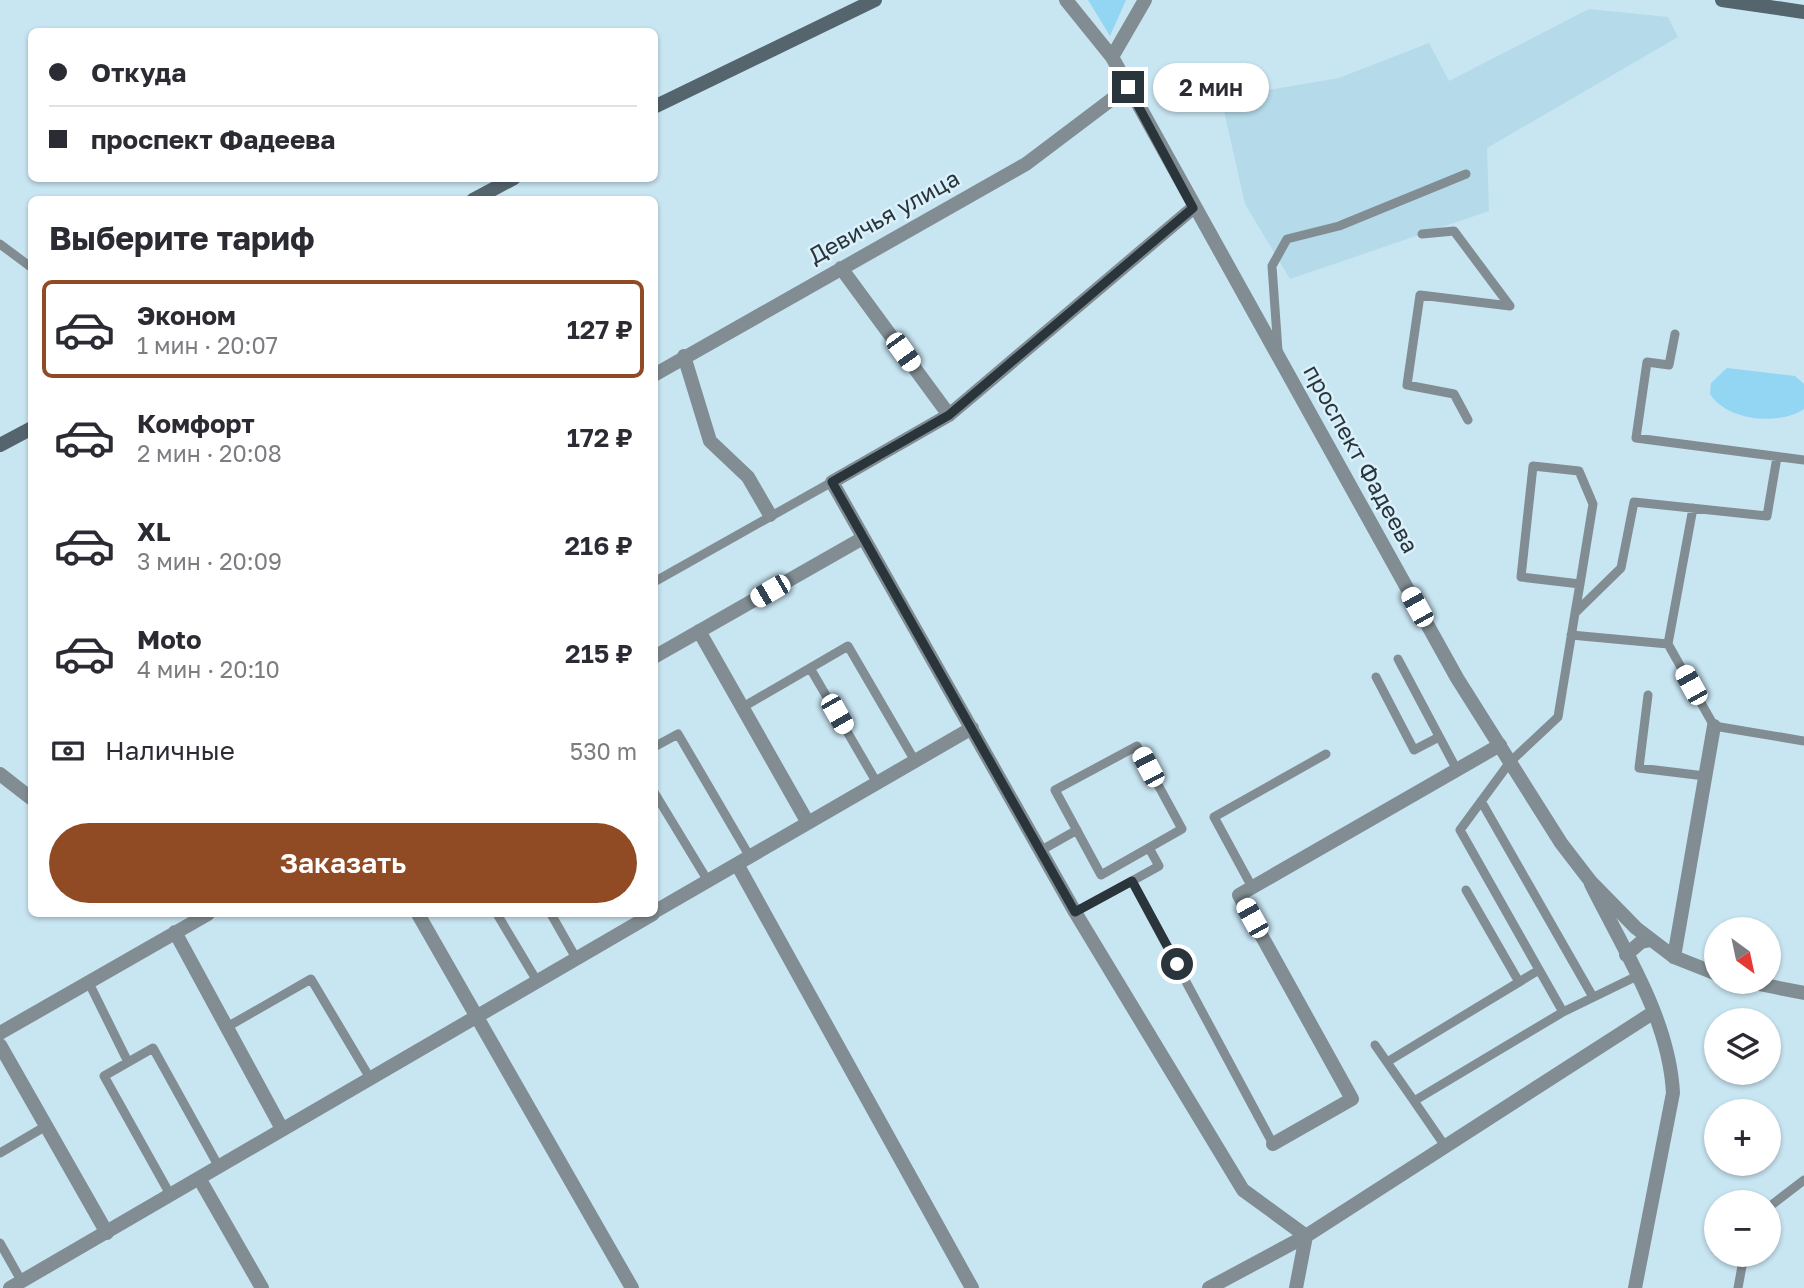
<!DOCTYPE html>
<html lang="ru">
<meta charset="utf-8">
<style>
:root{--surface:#fff;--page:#f2f2f3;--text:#2b2b33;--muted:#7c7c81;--line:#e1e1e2;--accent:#914b24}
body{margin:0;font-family:"Golos Text",sans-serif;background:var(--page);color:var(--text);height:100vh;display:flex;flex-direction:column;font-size:26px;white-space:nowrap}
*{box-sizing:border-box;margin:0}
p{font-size:23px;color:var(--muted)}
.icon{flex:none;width:38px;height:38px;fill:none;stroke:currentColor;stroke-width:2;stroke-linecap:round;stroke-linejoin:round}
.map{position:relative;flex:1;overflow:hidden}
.details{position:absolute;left:28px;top:196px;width:630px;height:721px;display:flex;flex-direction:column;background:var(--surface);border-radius:10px;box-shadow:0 2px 5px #0004}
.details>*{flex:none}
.banner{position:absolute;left:28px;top:28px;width:630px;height:154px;border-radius:10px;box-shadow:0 2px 5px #0004;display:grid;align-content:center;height:154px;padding:0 21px;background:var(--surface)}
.needle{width:46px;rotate:147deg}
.controls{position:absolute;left:1704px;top:917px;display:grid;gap:14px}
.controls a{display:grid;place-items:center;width:77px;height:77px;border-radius:50%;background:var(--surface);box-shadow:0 2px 5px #0004;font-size:35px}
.end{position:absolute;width:32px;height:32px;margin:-16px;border:9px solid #29353a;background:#fff;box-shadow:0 0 0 4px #fff}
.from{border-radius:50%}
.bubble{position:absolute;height:49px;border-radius:24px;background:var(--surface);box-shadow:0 2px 5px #0004;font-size:23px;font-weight:600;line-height:49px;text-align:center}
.car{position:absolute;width:21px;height:42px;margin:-21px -10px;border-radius:9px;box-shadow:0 0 5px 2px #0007;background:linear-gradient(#fff 24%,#345 0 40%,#fff 0 76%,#345 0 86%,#fff 0)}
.banner b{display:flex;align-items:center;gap:24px;height:66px;font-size:26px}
.banner b+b{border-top:2px solid var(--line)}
.banner i{width:18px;height:18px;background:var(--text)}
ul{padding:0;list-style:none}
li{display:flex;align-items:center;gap:21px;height:98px;margin:0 14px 10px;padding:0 7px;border:4px solid transparent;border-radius:10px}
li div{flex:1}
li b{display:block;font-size:26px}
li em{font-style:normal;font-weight:600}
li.on{border-color:var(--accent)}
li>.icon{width:63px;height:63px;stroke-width:1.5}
h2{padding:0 21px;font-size:32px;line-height:84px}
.pay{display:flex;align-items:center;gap:18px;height:77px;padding:0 21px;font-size:26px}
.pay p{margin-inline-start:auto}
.cta{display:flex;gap:14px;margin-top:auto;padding:14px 21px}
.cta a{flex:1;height:80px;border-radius:42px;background:var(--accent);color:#fff;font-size:28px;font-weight:600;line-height:80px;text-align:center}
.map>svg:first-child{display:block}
.built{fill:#b5daea}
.green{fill:#92d6f3}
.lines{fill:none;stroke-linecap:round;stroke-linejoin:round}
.service{stroke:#818d92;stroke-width:9}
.minor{stroke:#818d92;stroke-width:14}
.tertiary{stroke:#818d92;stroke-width:14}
.secondary{stroke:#54656d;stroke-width:14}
.route{stroke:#29353a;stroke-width:9}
.labels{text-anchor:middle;stroke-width:5;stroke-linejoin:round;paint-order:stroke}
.street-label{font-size:23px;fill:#29353a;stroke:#daf1fc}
</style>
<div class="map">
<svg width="1804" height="1288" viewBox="0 0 1804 1288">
<rect width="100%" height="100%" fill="#c8e5f2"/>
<path class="built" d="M1589,9L1668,17L1678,37L1487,148L1489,211L1290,279L1245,204L1221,98L1339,78L1429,43L1449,81Z"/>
<path class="green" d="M1088,0H1126L1110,36Z
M1727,368L1795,376L1804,384V409C1779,426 1727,421 1710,394L1711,383Z"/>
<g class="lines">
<path class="service" d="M1422,234L1454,231L1510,306
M0,244L32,268
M1675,334L1669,365L1647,362L1636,438L1804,460
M1278,351L1272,266L1287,239L1339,226L1466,174
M1468,420L1454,394L1407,385L1420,295L1510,306
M654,582L832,482
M1575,613L1580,584L1521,577L1533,466L1579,471L1593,504L1580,584
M1571,635L1668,644L1714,726L1804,741
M1668,644L1693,508
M1398,659L1457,770
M810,668L877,783
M1376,677L1414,750L1439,737
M1648,695L1639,768L1705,776
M743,707L848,646L915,761
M1137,746L1182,829L1101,875L1055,790Z
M654,747L678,734L750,857
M654,792L708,881
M1481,801L1593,997
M1040,851L1077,830
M1132,881L1159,866L1149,848
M1252,887L1214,817L1326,754
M1466,890L1519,982
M1075,912L1132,881L1273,1144
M497,914L537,981
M551,914L576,958
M88,981L128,1062
M1563,1012L1460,830L1510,762L1558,717L1575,613L1621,568L1634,502L1767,516L1777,457
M227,1027L311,979L370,1078
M1375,1045L1414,1101L1563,1012L1637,976
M1387,1062L1539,970
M1414,1101L1445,1146
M0,1153L46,1126
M171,1196L104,1076L153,1048L219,1167
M1769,1207L1804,1180
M0,1243L22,1282
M1738,1288L1744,1255"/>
<path class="minor" d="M1193,208L949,415L832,482L1075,912L1243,1190L1306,1236L1296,1288
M841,268L949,415
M684,356L710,441L748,477L770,515
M654,375L1026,164L1128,87
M699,631L808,823
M654,657L863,538
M0,774L32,799
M737,864L972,1288
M1591,884C1623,949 1669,1018 1673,1093L1635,1288
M654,912L972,728
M418,914L632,1288
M175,932L282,1129
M1626,955L1641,942L1651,940
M1674,957L1714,726
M0,1033L208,914
M0,1045L107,1233
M1273,1144L1352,1099L1239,895L1500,745
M199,1178L262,1288
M10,1288L653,914
M1209,1288L1306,1236L1654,1012"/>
<path class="tertiary" d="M1066,0L1112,57L1457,678L1561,843L1591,882L1636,928L1674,957L1717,974
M1112,57L1145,0
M1749,982L1804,993"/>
<path class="secondary" d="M1722,0L1804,12
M654,107L875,0
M473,200L514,178
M0,445L32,428"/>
</g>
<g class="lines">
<path class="route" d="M1128,87L1193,208L949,415L832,482L1075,912L1132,881L1177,964"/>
</g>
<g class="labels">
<g class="street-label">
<text transform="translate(884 217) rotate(-29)" y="8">Девичья улица</text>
<text transform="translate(1361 459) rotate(61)" y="8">проспект Фадеева</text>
</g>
</g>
</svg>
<div class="controls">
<a><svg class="needle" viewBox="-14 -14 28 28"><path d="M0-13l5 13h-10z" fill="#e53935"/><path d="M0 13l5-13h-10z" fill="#7c7c81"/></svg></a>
<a><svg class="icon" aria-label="layers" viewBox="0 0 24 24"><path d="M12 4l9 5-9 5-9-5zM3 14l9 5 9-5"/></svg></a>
<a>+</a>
<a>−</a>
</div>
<i class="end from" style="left:1177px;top:964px"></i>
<i class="end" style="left:1128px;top:87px"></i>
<div class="bubble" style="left:1153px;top:63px;width:116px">2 мин</div>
<i class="car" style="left:903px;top:352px;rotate:144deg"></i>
<i class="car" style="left:770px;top:591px;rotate:240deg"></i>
<i class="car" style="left:1417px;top:607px;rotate:331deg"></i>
<i class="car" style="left:1691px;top:685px;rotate:331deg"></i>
<i class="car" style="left:837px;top:714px;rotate:150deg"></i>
<i class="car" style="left:1148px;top:767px;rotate:332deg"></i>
<i class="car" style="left:1252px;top:918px;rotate:331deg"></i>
<div class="banner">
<b><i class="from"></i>Откуда</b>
<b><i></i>проспект Фадеева</b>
</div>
<section class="details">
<h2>Выберите тариф</h2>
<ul>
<li class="on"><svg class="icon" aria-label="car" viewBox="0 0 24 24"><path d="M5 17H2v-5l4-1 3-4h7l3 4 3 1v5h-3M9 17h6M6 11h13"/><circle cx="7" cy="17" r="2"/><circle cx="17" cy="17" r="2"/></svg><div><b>Эконом</b><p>1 мин · 20:07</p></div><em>127 ₽</em></li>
<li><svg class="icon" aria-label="car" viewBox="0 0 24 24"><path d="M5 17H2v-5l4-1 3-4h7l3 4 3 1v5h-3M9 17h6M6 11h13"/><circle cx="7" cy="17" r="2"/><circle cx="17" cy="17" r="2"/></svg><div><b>Комфорт</b><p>2 мин · 20:08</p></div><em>172 ₽</em></li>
<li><svg class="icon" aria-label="car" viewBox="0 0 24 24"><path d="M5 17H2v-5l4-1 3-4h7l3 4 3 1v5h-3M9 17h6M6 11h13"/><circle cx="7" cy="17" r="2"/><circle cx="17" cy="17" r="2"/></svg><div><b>XL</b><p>3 мин · 20:09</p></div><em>216 ₽</em></li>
<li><svg class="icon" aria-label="car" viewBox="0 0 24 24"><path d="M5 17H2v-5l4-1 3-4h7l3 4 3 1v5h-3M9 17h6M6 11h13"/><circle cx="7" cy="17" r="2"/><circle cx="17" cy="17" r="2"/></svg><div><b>Moto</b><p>4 мин · 20:10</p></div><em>215 ₽</em></li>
</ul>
<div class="pay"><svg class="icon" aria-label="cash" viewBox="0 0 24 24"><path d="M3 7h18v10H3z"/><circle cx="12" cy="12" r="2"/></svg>Наличные<p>530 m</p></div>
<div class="cta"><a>Заказать</a></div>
</section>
</div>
